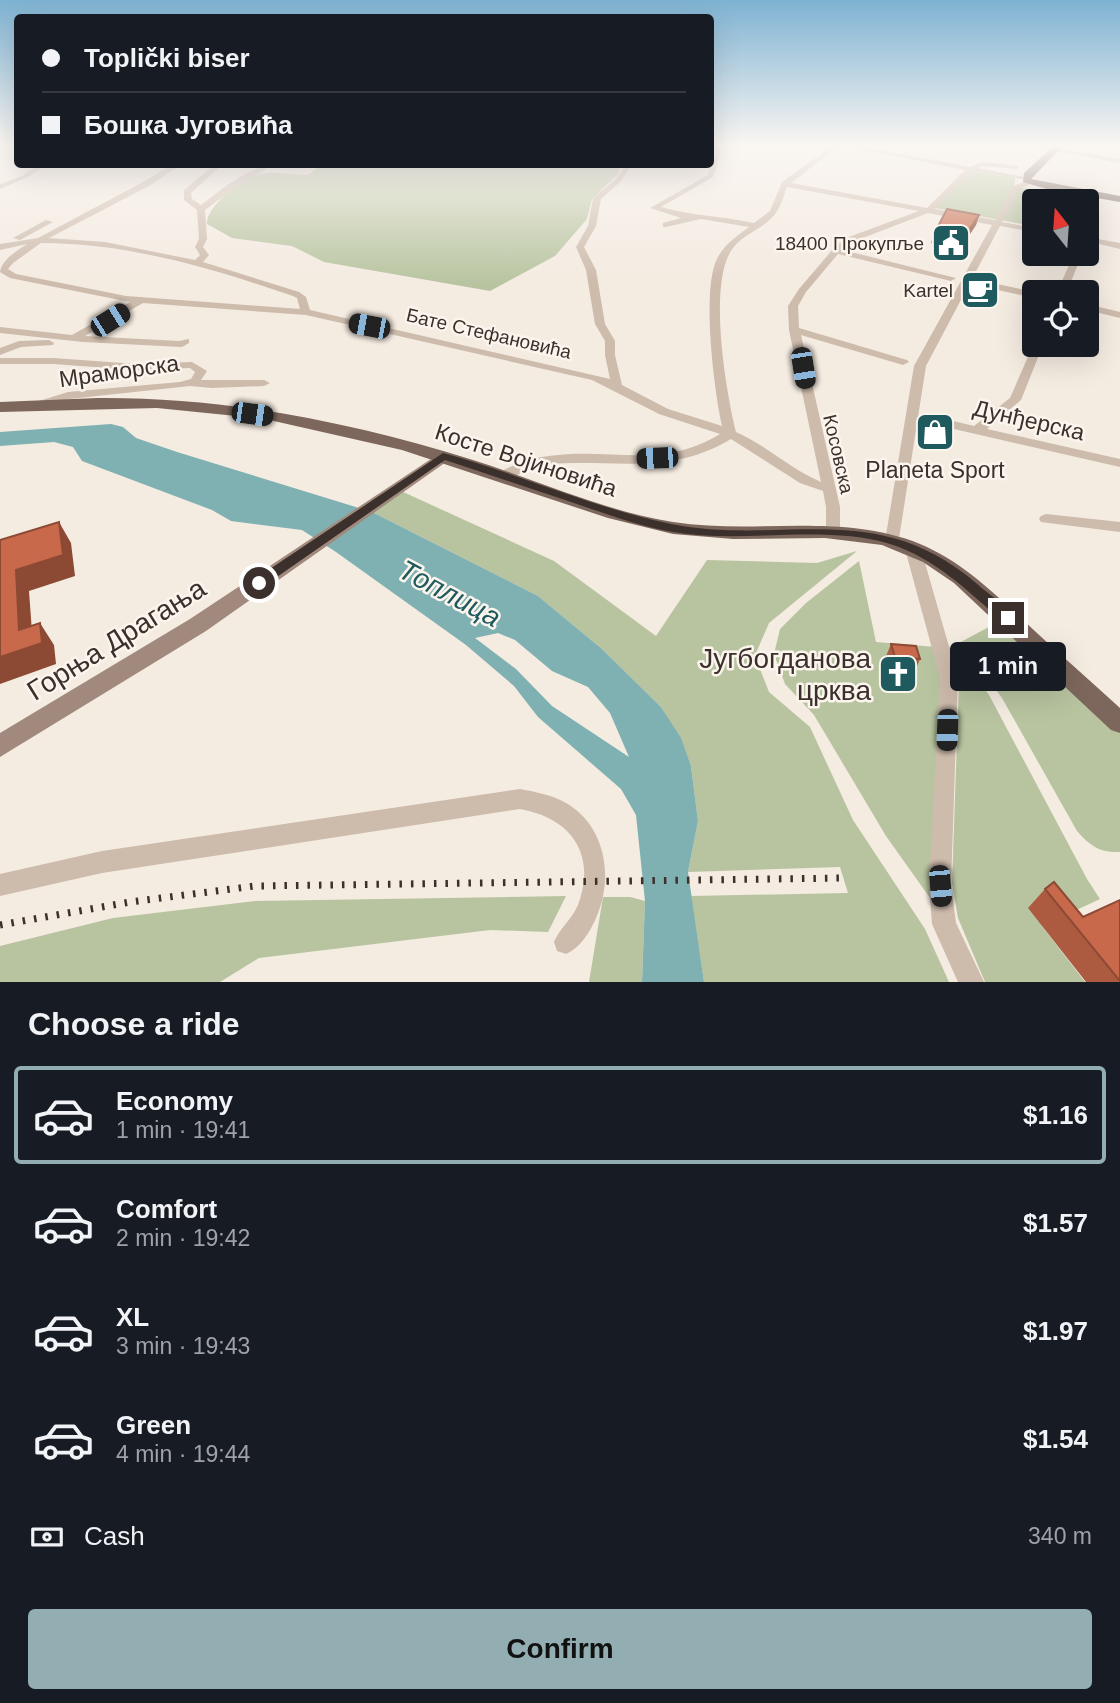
<!DOCTYPE html>
<meta charset="utf-8">
<style>
:root{--surface:#171b24;--page:#242831;--text:#f1f3f6;--muted:#9ea1a6;--line:#363941;--accent:#92aeb2}
body{margin:0;font-family:Arial,sans-serif;background:var(--page);color:var(--text);height:100vh;display:flex;flex-direction:column;font-size:26px;white-space:nowrap}
*{box-sizing:border-box;margin:0}
p{font-size:23px;color:var(--muted)}
.icon{flex:none;width:38px;height:38px;fill:none;stroke:currentColor;stroke-width:2;stroke-linecap:round;stroke-linejoin:round}
.map{position:relative;height:982px;overflow:hidden}
.panel{display:flex;flex-direction:column;background:var(--surface);flex:1}
.panel>*{flex:none}
.hud{position:absolute;left:14px;top:14px;width:700px;height:154px;border-radius:7px;box-shadow:0 7px 28px #0002;display:grid;align-content:center;height:154px;padding:0 28px;background:var(--surface)}
.needle{width:46px;rotate:343deg}
.fabs{position:absolute;left:1022px;top:189px;display:grid;gap:14px}
.fabs a{display:grid;place-items:center;width:77px;height:77px;border-radius:7px;background:var(--surface);box-shadow:0 7px 28px #0002;font-size:35px}
.end{position:absolute;width:32px;height:32px;margin:-16px;border:9px solid #3b302b;background:#fff;box-shadow:0 0 0 4px #fff}
.from{border-radius:50%}
.bubble{position:absolute;height:49px;border-radius:7px;background:var(--surface);box-shadow:0 7px 28px #0002;font-size:23px;font-weight:700;line-height:49px;text-align:center}
.car{position:absolute;width:21px;height:42px;margin:-21px -10px;border-radius:9px;box-shadow:0 0 5px 2px #0007;background:linear-gradient(#222 24%,#8ab4d8 0 40%,#222 0 76%,#8ab4d8 0 86%,#222 0)}
.hud b{display:flex;align-items:center;gap:24px;height:66px;font-size:26px}
.hud b+b{border-top:2px solid var(--line)}
.hud i{width:18px;height:18px;background:var(--text)}
ul{padding:0;list-style:none}
li{display:flex;align-items:center;gap:21px;height:98px;margin:0 14px 10px;padding:0 14px;border:4px solid transparent;border-radius:7px}
li div{flex:1}
li b{display:block;font-size:26px}
li em{font-style:normal;font-weight:700}
li.current{border-color:var(--accent)}
li>.icon{width:63px;height:63px;stroke-width:1.5}
h2{padding:0 28px;font-size:32px;line-height:84px}
.pay{display:flex;align-items:center;gap:18px;height:77px;padding:0 28px;font-size:26px}
.pay p{margin-inline-start:auto}
.primary-button{display:flex;gap:14px;margin-top:auto;padding:14px 28px}
.primary-button a{flex:1;height:80px;border-radius:7px;background:var(--accent);color:#111;font-size:28px;font-weight:700;line-height:80px;text-align:center}
.map>svg:first-child{display:block}
.green{fill:#b8c4a0}
.water{fill:#7fb0b2;fill-rule:evenodd}
.lines{fill:none;stroke-linecap:round;stroke-linejoin:round}
.street{fill:#cdbbac;fill-rule:evenodd}
.secondary{fill:#a18a7d;fill-rule:evenodd}
.primary{fill:#7d675c;fill-rule:evenodd}
.rail{stroke:#3b302b;stroke-width:7;stroke-dasharray:2.5 9;stroke-linecap:butt}
.wall{fill:#ac5a40}
.shaded-wall{fill:#8c4a34}
.building{fill:#c8694b;stroke:#8c4a34;stroke-width:2}
.route{fill:#3b302b}
.labels{text-anchor:middle;stroke-width:5;stroke-linejoin:round;paint-order:stroke}
.far-poi-label{font-size:19px;fill:#3b302b;stroke:#fbf5ee;text-anchor:end}
.far-street-label{font-size:19px;fill:#3b302b;stroke:#fbf5ee}
.street-label{font-size:23px;fill:#3b302b;stroke:#fbf5ee}
.poi-label{font-size:23px;fill:#3b302b;stroke:#fbf5ee}
.near-water-label{font-size:28px;font-style:italic;fill:#1f5a5e;stroke:#fbf5ee}
.near-street-label{font-size:28px;fill:#3b302b;stroke:#fbf5ee}
.near-poi-label{font-size:28px;fill:#3b302b;stroke:#fbf5ee;text-anchor:end}
</style>
<div class="map">
<svg width="1120" height="982" viewBox="0 0 1120 982">
<rect width="100%" height="100%" fill="#f4ebe1"/>
<path class="green" d="M620,164L618,174L592,199L587,219L555,256L490,291L324,262L292,246L232,238L207,224C206,205 244,177 262,174C276,171 294,175 308,175L321,165Z
M971,171L1015,178L1014,187L1054,192L1049,201H1034L1033,226L935,208Z
M401,491L554,561L656,636L707,560L817,563L857,551L769,623L753,660L758,664L769,692L810,727L853,820L925,929L949,982H704L691,896L848,893L840,867L688,872L698,821L691,766L680,738L661,707L602,649L538,596L372,512Z
M859,561L876,642L936,647L944,677L935,905L886,836L814,715L785,684L774,654L780,629L806,603Z
M1000,621L1120,732V852C1100,853 1090,846 1077,831L1002,698L961,642Z
M955,646L989,695L1087,879L1100,899L1042,926L1085,982H985L958,918L952,883L959,682L946,648Z
M566,896L548,932L490,930L259,958L220,982H0V946L113,918L255,901Z
M603,897H630L645,901L642,982H589Z"/>
<path class="water" d="M111,424L123,427L136,438L177,452L372,512L538,596L602,649L661,707L681,738L691,766L698,821L688,872L704,982H642L645,901L636,815L621,789L538,717L514,686L466,645L336,552L302,530L231,521L212,510L82,461L73,447L54,442L0,446V432ZM498,633L515,640L552,671L588,687L610,713L629,757L552,706L516,669L475,638Z"/>
<g class="lines">
<path class="street" d="M710,146L722,148L713,177L661,207C692,216 722,216 754,223L770,211L782,182L832,146H839L791,183L927,208L965,170L845,146H860L970,167L982,162L1019,166L1017,169L983,166L978,168L1025,177L1027,180L972,171L935,209L995,220L1013,186L1031,180L1035,182L1019,189L1002,222L1034,228V232L1000,226L926,366L898,545H888L885,541L914,366L992,225L928,213L852,242L843,250L956,278L951,281L838,254L806,292L798,306L799,328L907,360L909,362L903,365L801,335L840,507V533L833,538L826,533V507L823,491L800,483L731,439C669,476 616,459 549,464C535,467 507,481 497,479L495,476L497,473C514,465 530,458 549,456C612,447 661,470 720,434L659,414L592,380L306,315L143,303L85,336L179,341L189,339V343L182,347L83,342L0,333V327L72,335L130,302L10,278L0,272C2,259 17,251 27,244L0,250V244L38,238L143,182L173,164H182L149,186L49,238L105,242L195,260L200,255L195,247L199,239L197,210L184,200V190L215,164H223L191,193L192,199L201,205C218,192 252,164 274,164L229,192L205,210L207,239L203,247L209,255L203,262L299,292L306,297L310,310L610,379L605,355V341L595,324L586,270L576,247L588,226L593,198L615,180L623,169L621,164H628L629,169L620,182L601,199L596,226L584,247L596,270L605,324L615,341V355L622,385L668,409L722,426C714,390 702,294 716,261C723,245 736,237 749,227L701,219L666,227H663V223L681,218L650,208L708,175L715,149H710ZM787,187L919,211L846,238L833,249L799,289L788,306L789,330L821,482C790,469 766,445 736,432C726,392 707,281 733,248C745,232 767,228 777,211C782,204 784,194 787,187ZM41,243C128,243 211,268 293,296L297,298L300,309L126,296L16,274L8,269L13,263Z
M1029,146H1045L1120,159V163Z
M39,164H47L26,178L0,189V184L22,176Z
M46,220L53,222L20,240L13,238Z
M1087,237L1120,243V249L1087,241Z
M1074,254H1082L1067,292H1057Z
M979,280L1034,292V298L976,285L974,283Z
M1087,304L1120,312V318L1087,310Z
M49,340L54,343L53,345L21,347L0,355V348L19,341Z
M1034,343V345H1043L1021,400L987,429L1120,459V467L928,423L922,419L928,415L974,426L1010,398Z
M0,358H53L136,364L192,362L207,371L201,380H264L270,383L264,386L212,388L190,386L69,399L43,408L37,404L39,401L68,392L180,382L191,379L195,372L190,368L136,370L53,364H0Z
M1046,514L1120,522V532L1041,522L1039,519L1041,516Z
M913,544L918,545L921,549L958,678L951,885L956,923L984,982H958L932,924L929,885L940,678L905,549L908,545Z
M520,789C536,792 552,795 566,803C606,826 614,878 596,918C590,932 580,948 566,954L557,951L554,942C560,928 572,919 578,905C597,854 571,818 520,809L102,873L0,896V874L102,851Z"/>
<path class="secondary" d="M443,451L451,456L449,460L206,631L0,757V733L190,619Z"/>
<path class="primary" d="M1054,146H1063L1031,179L1120,196V202L1050,190L1023,182L1024,173Z
M98,398C226,397 351,422 473,460C539,481 604,511 673,522C756,535 840,512 920,544C966,563 1002,601 1038,634C1065,659 1093,683 1120,708V733L1111,730L954,583L923,562L882,545L825,538L733,539L673,534L608,518L402,450L265,419L157,408L0,412V402Z"/>
<path class="rail" d="M0,925L130,902L255,886L844,878"/>
</g>
<path class="wall" d="M979,215L976,225L960,249L931,243L934,234Z
M891,644L920,659L911,681L886,678L882,666Z
M1045,889L1083,917L1120,982H1086L1028,908Z"/>
<path class="shaded-wall" d="M979,215L976,225L960,249L963,239Z
M59,522L71,543L75,576L29,591L33,646L40,623L54,645L56,664L0,684V657L19,630L16,570Z"/>
<path class="building" d="M947,209L979,215L963,239L934,234Z
M59,522L63,555L16,570L19,630L40,623L42,643L0,657V540Z
M891,644L916,646L920,659L895,657Z
M1054,882L1083,917L1120,900V981L1045,889Z"/>
<linearGradient id="sky" x2="0" y2="1"><stop stop-color="#7eb2d2"/><stop offset="0.51" stop-color="#faf6f2"/><stop offset="1" stop-color="#faf6f2" stop-opacity="0"/></linearGradient>
<rect width="1120" height="284" fill="url(#sky)"/>
<path class="route" d="M443,453C520,474 593,508 671,524C784,546 875,497 976,583C988,594 1006,605 1015,618L1008,624L1003,622C969,592 935,558 890,544C824,524 742,544 673,532C638,526 604,513 571,502C529,488 487,474 445,460L264,586H255V579Z"/>
<defs>
<g id="civic-square" transform="scale(2.0125)"><rect x="-9" y="-9" width="18" height="18" rx="4" fill="#1f5a5e" stroke="#fbf5ee"/><path d="M-.6-6.5H3V-4.5H.6V-3L4-1V1h2V6H-6V1h2V-1L-.6-3ZM-1.2 2.5V6h2.4V2.5Z" fill="#fff"/></g>
<g id="cafe-square" transform="scale(2.0125)"><rect x="-9" y="-9" width="18" height="18" rx="4" fill="#1f5a5e" stroke="#fbf5ee"/><path d="M-5.5-4.5H6V0H3Q3 3.5 0 3.5H-2.5Q-5.5 3.5-5.5 0ZM3-3.2v2h1.7v-2ZM-6 4.5H4V6H-6Z" fill="#fff"/></g>
<g id="shop-square" transform="scale(2.0125)"><rect x="-9" y="-9" width="18" height="18" rx="4" fill="#1f5a5e" stroke="#fbf5ee"/><path d="M-5-2.5h2.3a2.7 3.5 0 0 1 5.4 0H5L5.5 6h-11ZM-1.5-2.5h3a1.5 2.3 0 0 0-3 0Z" fill="#fff"/></g>
<g id="church-square" transform="scale(2.0125)"><rect x="-9" y="-9" width="18" height="18" rx="4" fill="#1f5a5e" stroke="#fbf5ee"/><path d="M-1.2-6h2.4v3.5h3.3v2.4h-3.3V6h-2.4V-.1h-3.3v-2.4h3.3Z" fill="#fff"/></g>
</defs>
<g fill-rule="evenodd">
<use href="#civic-square" x="951" y="243"/>
<use href="#cafe-square" x="980" y="290"/>
<use href="#shop-square" x="935" y="432"/>
<use href="#church-square" x="898" y="674"/>
</g>
<g class="labels">
<g class="far-poi-label">
<text x="924" y="250">18400 Прокупље</text>
<text x="953" y="297">Kartel</text>
</g>
<g class="far-street-label">
<text transform="translate(489 333) rotate(13)" y="7">Бате Стефановића</text>
<text transform="translate(839 454) rotate(77)" y="7">Косовска</text>
</g>
<g class="street-label">
<text transform="translate(119 371) rotate(-8)" y="8">Мраморска</text>
<text transform="translate(1029 420) rotate(13)" y="8">Дунђерска</text>
<text transform="translate(526 460) rotate(18)" y="8">Косте Војиновића</text>
</g>
<g class="poi-label">
<text x="935" y="478">Planeta Sport</text>
</g>
<g class="near-water-label">
<text transform="translate(450 593) rotate(28)" y="10">Топлица</text>
</g>
<g class="near-street-label">
<text transform="translate(116 639) rotate(-32)" y="10">Горња Драгања</text>
</g>
<g class="near-poi-label">
<text x="871" y="668">Југбогданова<tspan x="871" dy="32">црква</tspan></text>
</g>
</g>
</svg>
<div class="fabs">
<a><svg class="needle" viewBox="-14 -14 28 28"><path d="M0-13l5 13h-10z" fill="#e53935"/><path d="M0 13l5-13h-10z" fill="#9ea1a6"/></svg></a>
<a><svg class="icon" aria-label="locate" viewBox="0 0 24 24"><circle cx="12" cy="12" r="6"/><path d="M12 2v4M12 18v4M2 12h4M18 12h4"/></svg></a>
</div>
<i class="end from" style="left:259px;top:583px"></i>
<i class="end" style="left:1008px;top:618px"></i>
<div class="bubble" style="left:950px;top:642px;width:116px">1 min</div>
<i class="car" style="left:110px;top:320px;rotate:58deg"></i>
<i class="car" style="left:369px;top:326px;rotate:281deg"></i>
<i class="car" style="left:803px;top:368px;rotate:171deg"></i>
<i class="car" style="left:252px;top:414px;rotate:98deg"></i>
<i class="car" style="left:657px;top:458px;rotate:268deg"></i>
<i class="car" style="left:947px;top:730px;rotate:182deg"></i>
<i class="car" style="left:940px;top:886px;rotate:175deg"></i>
<div class="hud">
<b><i class="from"></i>Toplički biser</b>
<b><i></i>Бошка Југовића</b>
</div>
</div>
<section class="panel">
<h2>Choose a ride</h2>
<ul>
<li class="current"><svg class="icon" aria-label="car" viewBox="0 0 24 24"><path d="M5 17H2v-5l4-1 3-4h7l3 4 3 1v5h-3M9 17h6M6 11h13"/><circle cx="7" cy="17" r="2"/><circle cx="17" cy="17" r="2"/></svg><div><b>Economy</b><p>1 min · 19:41</p></div><em>$1.16</em></li>
<li><svg class="icon" aria-label="car" viewBox="0 0 24 24"><path d="M5 17H2v-5l4-1 3-4h7l3 4 3 1v5h-3M9 17h6M6 11h13"/><circle cx="7" cy="17" r="2"/><circle cx="17" cy="17" r="2"/></svg><div><b>Comfort</b><p>2 min · 19:42</p></div><em>$1.57</em></li>
<li><svg class="icon" aria-label="car" viewBox="0 0 24 24"><path d="M5 17H2v-5l4-1 3-4h7l3 4 3 1v5h-3M9 17h6M6 11h13"/><circle cx="7" cy="17" r="2"/><circle cx="17" cy="17" r="2"/></svg><div><b>XL</b><p>3 min · 19:43</p></div><em>$1.97</em></li>
<li><svg class="icon" aria-label="car" viewBox="0 0 24 24"><path d="M5 17H2v-5l4-1 3-4h7l3 4 3 1v5h-3M9 17h6M6 11h13"/><circle cx="7" cy="17" r="2"/><circle cx="17" cy="17" r="2"/></svg><div><b>Green</b><p>4 min · 19:44</p></div><em>$1.54</em></li>
</ul>
<div class="pay"><svg class="icon" aria-label="cash" viewBox="0 0 24 24"><path d="M3 7h18v10H3z"/><circle cx="12" cy="12" r="2"/></svg>Cash<p>340 m</p></div>
<div class="primary-button"><a>Confirm</a></div>
</section>
